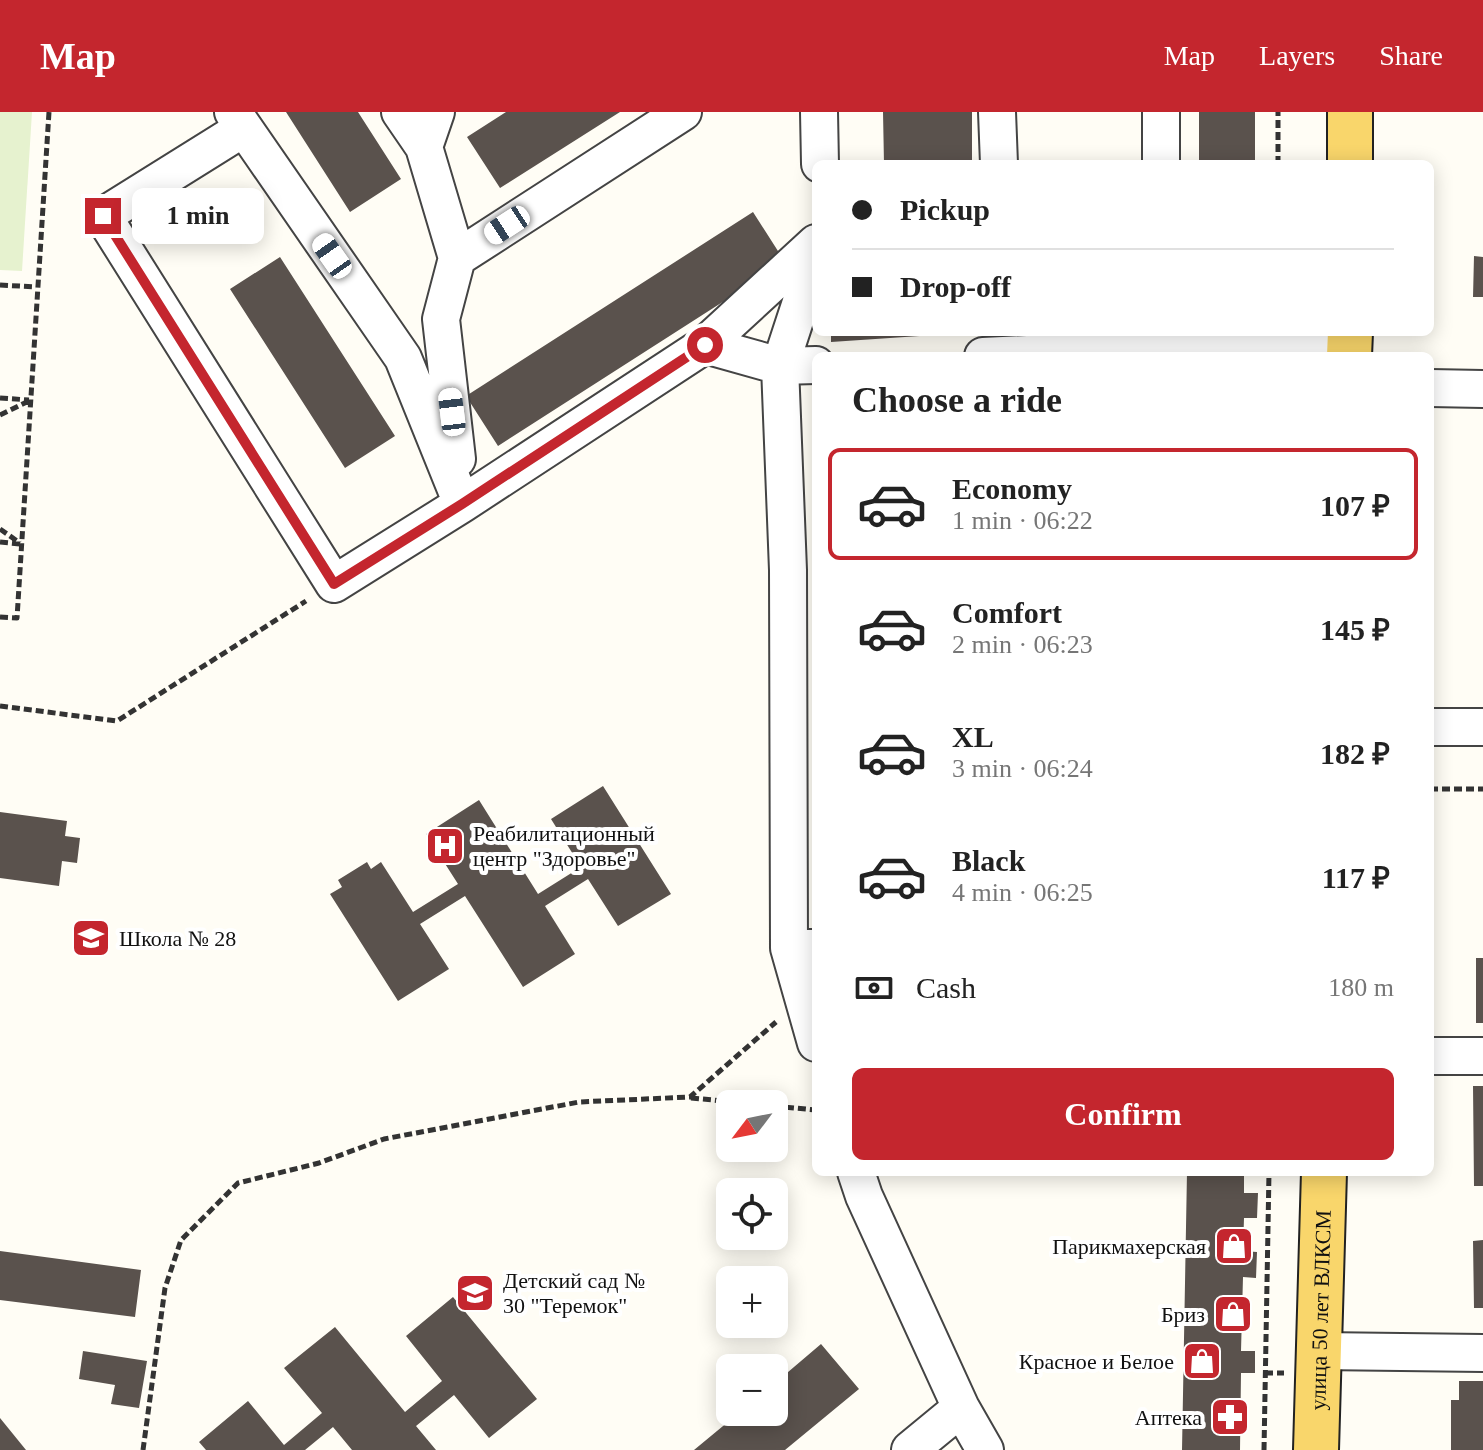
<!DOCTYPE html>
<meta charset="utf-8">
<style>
:root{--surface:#fff;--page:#f2f2f2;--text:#222;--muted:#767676;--line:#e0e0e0;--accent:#c4262e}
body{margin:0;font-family:"Times New Roman",serif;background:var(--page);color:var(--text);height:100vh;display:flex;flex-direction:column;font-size:30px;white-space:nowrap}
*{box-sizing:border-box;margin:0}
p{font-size:26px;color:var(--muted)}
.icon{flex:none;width:44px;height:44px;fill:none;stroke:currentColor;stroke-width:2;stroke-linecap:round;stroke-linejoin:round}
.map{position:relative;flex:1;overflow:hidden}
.drawer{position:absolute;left:812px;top:240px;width:622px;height:824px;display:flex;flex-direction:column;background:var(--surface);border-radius:12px;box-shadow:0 4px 20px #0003}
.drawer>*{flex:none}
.banner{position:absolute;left:812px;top:48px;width:622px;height:176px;border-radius:12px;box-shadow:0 4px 20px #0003;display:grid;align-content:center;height:176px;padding:0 40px;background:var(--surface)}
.needle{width:52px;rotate:238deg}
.controls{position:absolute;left:716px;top:978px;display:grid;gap:16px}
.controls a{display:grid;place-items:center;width:72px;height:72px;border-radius:12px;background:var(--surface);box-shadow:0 4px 20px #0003;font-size:40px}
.end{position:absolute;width:36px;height:36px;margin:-18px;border:10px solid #c4262e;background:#fff;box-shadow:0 0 0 4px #fff}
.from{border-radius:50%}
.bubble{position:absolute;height:56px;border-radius:12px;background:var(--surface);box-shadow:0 4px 20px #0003;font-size:26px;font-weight:700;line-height:56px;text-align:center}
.car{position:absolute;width:24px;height:48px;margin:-24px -12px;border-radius:10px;box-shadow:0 0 6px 2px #0007;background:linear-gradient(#fff 24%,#345 0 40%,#fff 0 76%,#345 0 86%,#fff 0)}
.banner b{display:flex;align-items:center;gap:28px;height:76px;font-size:30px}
.banner b+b{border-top:2px solid var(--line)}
.banner i{width:20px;height:20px;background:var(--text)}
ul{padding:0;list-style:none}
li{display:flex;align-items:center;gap:24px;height:112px;margin:0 16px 12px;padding:0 24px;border:4px solid transparent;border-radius:12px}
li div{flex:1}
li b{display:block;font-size:30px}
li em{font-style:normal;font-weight:700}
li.current{border-color:var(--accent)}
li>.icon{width:72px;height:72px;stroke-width:1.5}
h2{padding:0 40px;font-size:36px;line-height:96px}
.pay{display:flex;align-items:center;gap:20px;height:88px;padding:0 40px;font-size:30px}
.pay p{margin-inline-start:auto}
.button{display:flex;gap:16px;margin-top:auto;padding:16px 40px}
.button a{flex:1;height:92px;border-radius:12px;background:var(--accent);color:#fff;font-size:32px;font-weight:700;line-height:92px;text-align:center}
header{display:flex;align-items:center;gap:48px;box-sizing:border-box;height:112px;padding:0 40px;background:var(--accent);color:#fff}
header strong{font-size:38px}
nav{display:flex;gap:44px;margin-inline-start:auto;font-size:28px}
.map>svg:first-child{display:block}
.pitch{fill:#e6f2cf}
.building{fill:#5a524d}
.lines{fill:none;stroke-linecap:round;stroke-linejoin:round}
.minor-casing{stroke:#444;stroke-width:40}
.major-casing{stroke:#222;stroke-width:48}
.path{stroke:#333;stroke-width:5;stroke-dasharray:8 4;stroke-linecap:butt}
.minor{stroke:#fff;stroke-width:36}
.major{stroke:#f9d66b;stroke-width:44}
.route{stroke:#c4262e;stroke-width:10}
.labels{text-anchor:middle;stroke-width:8;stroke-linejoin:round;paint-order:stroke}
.poi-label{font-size:22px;fill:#111;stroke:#fff;text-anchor:end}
.street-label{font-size:22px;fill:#111;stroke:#fff}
</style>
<header>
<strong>Map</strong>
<nav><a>Map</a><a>Layers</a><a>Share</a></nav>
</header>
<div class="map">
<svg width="1483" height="1338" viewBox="0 0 1483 1338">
<rect width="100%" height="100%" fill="#fffdf5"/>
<path class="pitch" d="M0,0H32L22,159L0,158Z"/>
<path class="building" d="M286,0H358L401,67L350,100Z
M506,0H620L500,76L467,25Z
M883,0H972V52H884Z
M1199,0H1255V52H1199Z
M753,100L785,150L498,334L466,284Z
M1474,144L1483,145V185H1473Z
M280,145L395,324L345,356L230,177Z
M831,220H949V222L831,230Z
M603,674L671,782L618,814L588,767L545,794L575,842L523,875L465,784L420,812L449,857L398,889L330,782L342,775L338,768L367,750L371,757L381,750L413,800L458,772L426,722L479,688L538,782L581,755L551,707Z
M0,700L67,709L65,724L80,726L77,751L62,749L59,774L0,766Z
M1476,846H1483V911H1476Z
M1473,974H1483V1074H1474Z
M1187,1060H1244V1081H1258L1257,1106H1244L1243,1139L1257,1140L1256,1166L1243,1165L1241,1239H1255V1261H1241L1240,1338H1182Z
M1483,1128V1196H1474L1473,1129Z
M0,1139L141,1158L135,1205L0,1188Z
M453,1185L537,1287L489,1326L454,1283L416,1314L436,1338H352L333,1315L305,1338H206L199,1330L248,1289L284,1333L322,1301L284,1256L335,1215L405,1300L442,1269L406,1224Z
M821,1232L859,1277L785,1338H694L740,1300H774V1272Z
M83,1239L147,1249L139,1296L111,1292L115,1273L79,1267Z
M1459,1269H1483V1338H1451V1288H1459Z
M0,1306L26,1338H0Z"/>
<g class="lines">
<g class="minor-casing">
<path id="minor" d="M233,0L403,246L462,392
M400,0L424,35
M436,0L424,35L457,146L441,207L457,347
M819,0L820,52
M997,0L999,52
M244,16L103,104L334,472L462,392L705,233
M1161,50V0
M816,131L705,233L780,254L816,253
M816,144L780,254L788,458L789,836H816
M457,146L683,0
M983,244L1349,227
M1430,276L1483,277
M1430,615H1483
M789,836L816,931
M1430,944H1483
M856,1060L864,1084L961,1296L985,1338
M1319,1239L1483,1241
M910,1338L961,1296"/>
</g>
<g class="major-casing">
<g id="major">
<path d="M1350,52V0"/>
<path d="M1349,244L1350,220"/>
<path id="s1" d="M1316,1338L1324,1060"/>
</g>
</g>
<path class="path" d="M1278,52V0
M0,173L36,175
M0,286L29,288
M0,303L29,289
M0,417L20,431
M0,430L20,432
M0,505L17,506L49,0
M0,594L117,609L306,489
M1430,677H1483
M691,986L756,992
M774,994L816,998
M1265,1261H1284
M143,1338L165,1176L181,1128L238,1071L319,1051L384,1027L579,990L690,985L776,910
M1264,1338L1269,1060"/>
<use href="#minor" class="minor"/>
<use href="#major" class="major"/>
</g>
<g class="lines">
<path class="route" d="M103,104L334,472L462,392L705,233"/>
</g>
<defs>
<g id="hospital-square" transform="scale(2)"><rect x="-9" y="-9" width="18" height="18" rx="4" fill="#c4262e" stroke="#fff"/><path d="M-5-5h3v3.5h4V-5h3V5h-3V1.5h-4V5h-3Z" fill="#fff"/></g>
<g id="school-square" transform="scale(2)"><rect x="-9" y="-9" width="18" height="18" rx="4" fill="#c4262e" stroke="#fff"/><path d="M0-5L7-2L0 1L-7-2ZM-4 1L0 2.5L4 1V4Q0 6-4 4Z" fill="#fff"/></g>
<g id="shop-square" transform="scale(2)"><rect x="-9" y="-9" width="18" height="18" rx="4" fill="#c4262e" stroke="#fff"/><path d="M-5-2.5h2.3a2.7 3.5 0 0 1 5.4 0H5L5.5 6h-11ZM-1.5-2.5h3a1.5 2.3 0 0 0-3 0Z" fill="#fff"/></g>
<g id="pharmacy-square" transform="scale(2)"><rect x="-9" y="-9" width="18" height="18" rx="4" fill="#c4262e" stroke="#fff"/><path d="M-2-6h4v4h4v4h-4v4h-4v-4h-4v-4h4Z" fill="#fff"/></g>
</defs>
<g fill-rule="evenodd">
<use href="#hospital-square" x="445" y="734"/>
<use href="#school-square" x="91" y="826"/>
<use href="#shop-square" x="1234" y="1134"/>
<use href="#school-square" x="475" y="1181"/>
<use href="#shop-square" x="1233" y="1202"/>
<use href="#shop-square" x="1202" y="1249"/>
<use href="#pharmacy-square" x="1230" y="1305"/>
</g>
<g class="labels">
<g class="poi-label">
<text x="473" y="729" text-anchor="start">Реабилитационный<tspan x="473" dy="25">центр "Здоровье"</tspan></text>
<text x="119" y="834" text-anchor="start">Школа № 28</text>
<text x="1206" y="1142">Парикмахерская</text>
<text x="503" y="1176" text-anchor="start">Детский сад №<tspan x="503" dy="25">30 "Теремок"</tspan></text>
<text x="1205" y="1210">Бриз</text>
<text x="1174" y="1257">Красное и Белое</text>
<text x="1202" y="1313">Аптека</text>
</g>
<g class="street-label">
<text dy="8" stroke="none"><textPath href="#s1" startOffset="140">улица 50 лет ВЛКСМ</textPath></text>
</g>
</g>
</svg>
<div class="controls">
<a><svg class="needle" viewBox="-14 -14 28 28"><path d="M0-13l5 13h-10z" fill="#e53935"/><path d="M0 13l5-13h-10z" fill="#767676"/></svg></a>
<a><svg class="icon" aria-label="locate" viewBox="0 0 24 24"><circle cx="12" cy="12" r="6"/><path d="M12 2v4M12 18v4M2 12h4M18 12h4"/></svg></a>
<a>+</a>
<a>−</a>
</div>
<i class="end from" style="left:705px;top:233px"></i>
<i class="end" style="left:103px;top:104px"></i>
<div class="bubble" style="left:132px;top:76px;width:132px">1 min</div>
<i class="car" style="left:507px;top:113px;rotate:237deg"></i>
<i class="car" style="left:332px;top:144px;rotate:325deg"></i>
<i class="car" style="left:452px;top:300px;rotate:353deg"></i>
<div class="banner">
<b><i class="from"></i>Pickup</b>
<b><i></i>Drop-off</b>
</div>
<section class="drawer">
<h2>Choose a ride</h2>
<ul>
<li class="current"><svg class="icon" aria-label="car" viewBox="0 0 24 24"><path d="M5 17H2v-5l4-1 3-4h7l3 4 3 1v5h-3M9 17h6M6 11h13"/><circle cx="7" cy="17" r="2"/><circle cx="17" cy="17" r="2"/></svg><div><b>Economy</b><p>1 min · 06:22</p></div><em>107 ₽</em></li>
<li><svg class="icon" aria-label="car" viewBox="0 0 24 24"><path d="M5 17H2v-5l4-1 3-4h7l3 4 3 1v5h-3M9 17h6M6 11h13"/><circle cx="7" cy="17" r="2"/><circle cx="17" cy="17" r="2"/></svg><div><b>Comfort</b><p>2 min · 06:23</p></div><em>145 ₽</em></li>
<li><svg class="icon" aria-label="car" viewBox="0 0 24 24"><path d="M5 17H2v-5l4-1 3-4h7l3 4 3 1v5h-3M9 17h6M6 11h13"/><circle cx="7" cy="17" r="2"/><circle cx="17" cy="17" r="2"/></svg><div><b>XL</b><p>3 min · 06:24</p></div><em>182 ₽</em></li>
<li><svg class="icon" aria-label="car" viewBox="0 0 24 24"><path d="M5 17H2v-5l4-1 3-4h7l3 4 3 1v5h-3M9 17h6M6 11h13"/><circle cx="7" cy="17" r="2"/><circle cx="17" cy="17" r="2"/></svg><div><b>Black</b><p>4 min · 06:25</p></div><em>117 ₽</em></li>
</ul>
<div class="pay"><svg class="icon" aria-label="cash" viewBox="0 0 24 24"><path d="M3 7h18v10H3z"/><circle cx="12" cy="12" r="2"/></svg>Cash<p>180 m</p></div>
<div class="button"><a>Confirm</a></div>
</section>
</div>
